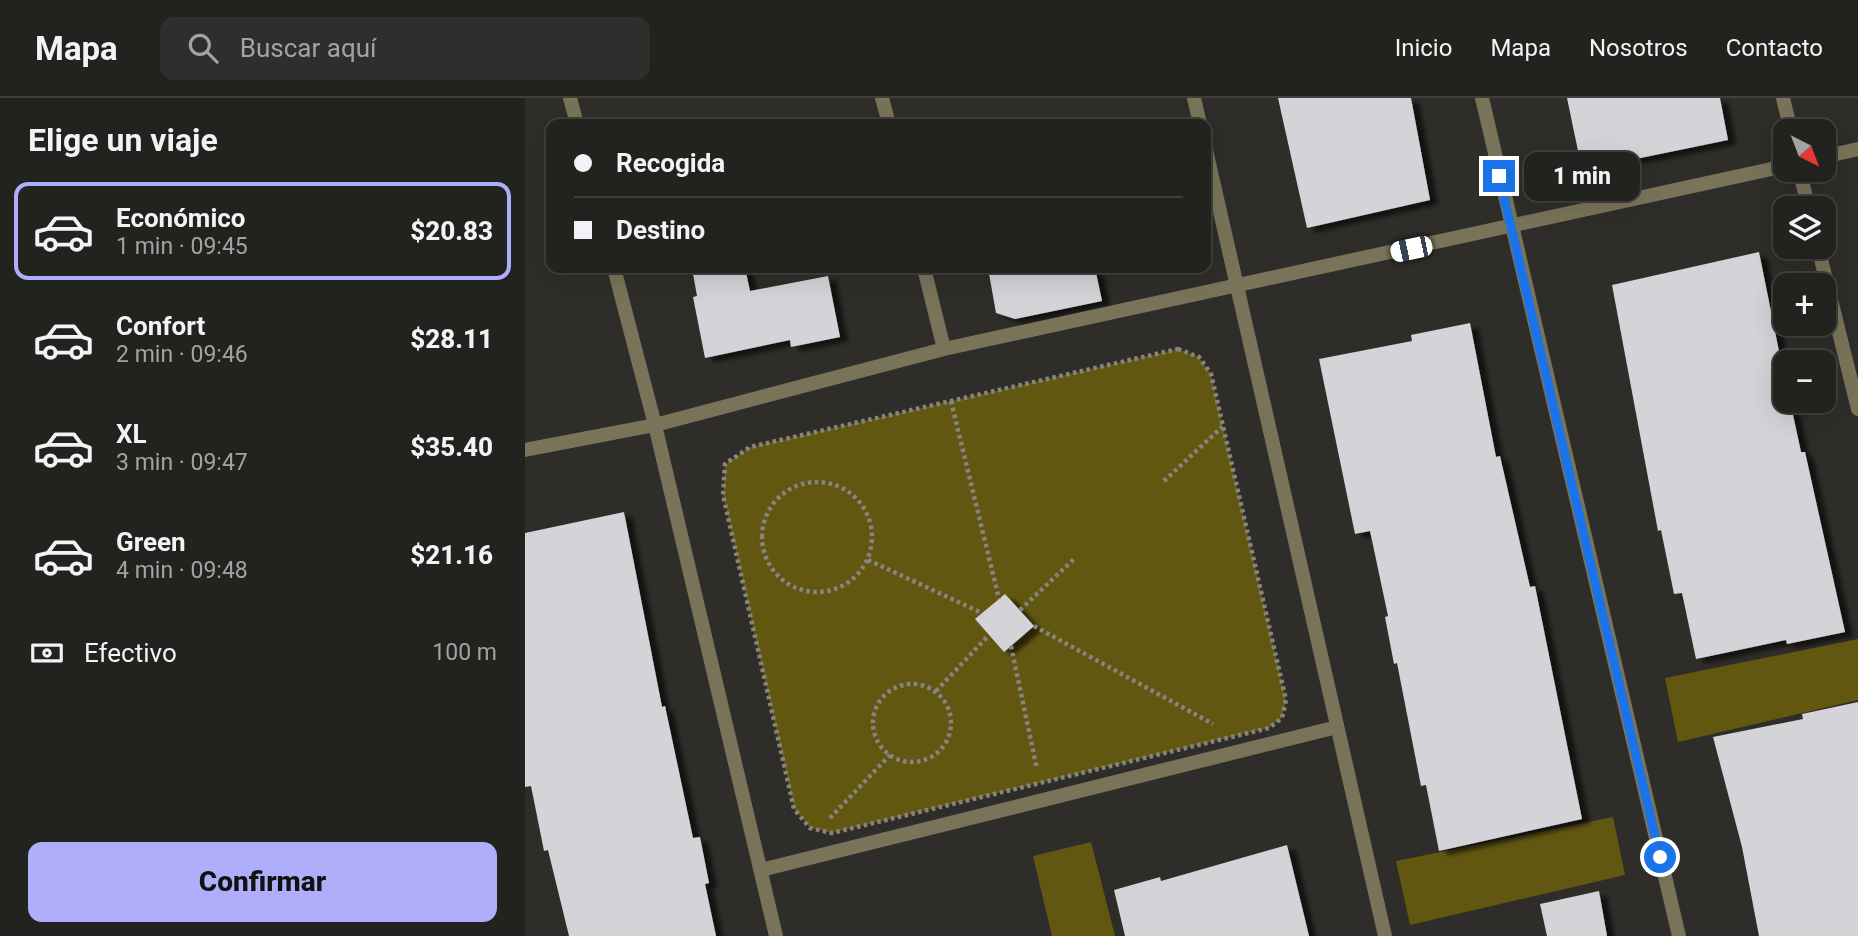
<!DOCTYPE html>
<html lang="es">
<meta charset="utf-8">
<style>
:root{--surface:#22221f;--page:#2e2f2c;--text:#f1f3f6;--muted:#a2a4a4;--line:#3f3f3d;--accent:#afaefa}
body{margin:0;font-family:Roboto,sans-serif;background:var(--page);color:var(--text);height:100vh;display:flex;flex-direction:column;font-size:26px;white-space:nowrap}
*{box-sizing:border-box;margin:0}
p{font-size:23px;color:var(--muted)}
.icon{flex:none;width:38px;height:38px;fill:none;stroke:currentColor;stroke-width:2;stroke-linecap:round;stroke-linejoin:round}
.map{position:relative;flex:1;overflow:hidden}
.details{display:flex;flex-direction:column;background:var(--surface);width:525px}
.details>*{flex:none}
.top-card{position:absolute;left:21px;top:21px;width:665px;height:154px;border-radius:14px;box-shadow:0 7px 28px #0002,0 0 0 2px var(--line);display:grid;align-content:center;height:154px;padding:0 28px;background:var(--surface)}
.needle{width:46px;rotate:138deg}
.buttons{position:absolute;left:1248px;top:21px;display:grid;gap:14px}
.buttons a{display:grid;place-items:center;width:63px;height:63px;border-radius:14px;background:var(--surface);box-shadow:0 7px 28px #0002,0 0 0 2px var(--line);font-size:35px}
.end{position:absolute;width:32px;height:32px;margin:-16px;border:9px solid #1a73e8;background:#fff;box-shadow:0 0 0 4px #fff}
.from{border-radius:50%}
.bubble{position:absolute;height:49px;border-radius:14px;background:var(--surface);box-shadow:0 7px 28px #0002,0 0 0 2px var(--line);font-size:23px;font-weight:800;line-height:49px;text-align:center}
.car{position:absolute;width:21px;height:42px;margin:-21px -10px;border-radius:9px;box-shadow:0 0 5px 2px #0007;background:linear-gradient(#fff 24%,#345 0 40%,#fff 0 76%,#345 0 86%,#fff 0)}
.top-card b{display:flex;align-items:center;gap:24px;height:66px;font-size:26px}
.top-card b+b{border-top:2px solid var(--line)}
.top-card i{width:18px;height:18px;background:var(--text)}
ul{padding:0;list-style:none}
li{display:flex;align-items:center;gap:21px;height:98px;margin:0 14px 10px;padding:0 14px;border:4px solid transparent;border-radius:14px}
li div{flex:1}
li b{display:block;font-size:26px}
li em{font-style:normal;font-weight:800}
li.active{border-color:var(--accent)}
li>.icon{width:63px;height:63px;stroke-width:1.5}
h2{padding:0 28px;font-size:32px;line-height:84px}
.pay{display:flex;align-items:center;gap:18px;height:77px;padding:0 28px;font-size:26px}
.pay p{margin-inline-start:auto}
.cta{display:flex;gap:14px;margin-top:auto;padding:14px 28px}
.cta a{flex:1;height:80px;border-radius:14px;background:var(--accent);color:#111;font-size:28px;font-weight:800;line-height:80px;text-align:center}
header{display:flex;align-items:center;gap:42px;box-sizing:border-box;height:98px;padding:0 35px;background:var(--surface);border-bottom:2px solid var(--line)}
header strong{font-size:33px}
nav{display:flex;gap:38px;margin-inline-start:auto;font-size:24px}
.search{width:490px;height:63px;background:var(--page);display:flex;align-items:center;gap:18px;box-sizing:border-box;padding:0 24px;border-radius:14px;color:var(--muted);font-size:26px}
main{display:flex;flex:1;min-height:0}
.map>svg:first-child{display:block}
.green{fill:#625711}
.building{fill:#d3d3d8;filter:url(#shadow)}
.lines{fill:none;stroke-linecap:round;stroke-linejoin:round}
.path{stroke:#868582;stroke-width:4.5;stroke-dasharray:3.5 3.5;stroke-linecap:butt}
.street{stroke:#797459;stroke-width:14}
.route{stroke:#1a73e8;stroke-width:9}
</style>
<header>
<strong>Mapa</strong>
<div class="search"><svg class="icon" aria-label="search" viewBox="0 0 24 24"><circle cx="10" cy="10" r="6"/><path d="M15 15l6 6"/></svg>Buscar aquí</div>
<nav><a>Inicio</a><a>Mapa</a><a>Nosotros</a><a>Contacto</a></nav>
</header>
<main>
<section class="details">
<h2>Elige un viaje</h2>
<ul>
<li class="active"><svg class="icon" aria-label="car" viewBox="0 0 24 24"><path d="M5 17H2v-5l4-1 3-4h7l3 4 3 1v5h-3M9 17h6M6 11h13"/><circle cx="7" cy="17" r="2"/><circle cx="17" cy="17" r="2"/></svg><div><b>Económico</b><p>1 min · 09:45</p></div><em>$20.83</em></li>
<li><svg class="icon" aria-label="car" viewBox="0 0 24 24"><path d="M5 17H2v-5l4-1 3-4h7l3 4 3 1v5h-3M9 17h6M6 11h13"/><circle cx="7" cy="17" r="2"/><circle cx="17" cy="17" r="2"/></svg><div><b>Confort</b><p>2 min · 09:46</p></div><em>$28.11</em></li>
<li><svg class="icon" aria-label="car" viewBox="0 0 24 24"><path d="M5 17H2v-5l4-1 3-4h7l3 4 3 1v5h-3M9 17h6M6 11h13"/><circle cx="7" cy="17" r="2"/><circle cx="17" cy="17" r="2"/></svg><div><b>XL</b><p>3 min · 09:47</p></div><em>$35.40</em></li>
<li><svg class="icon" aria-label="car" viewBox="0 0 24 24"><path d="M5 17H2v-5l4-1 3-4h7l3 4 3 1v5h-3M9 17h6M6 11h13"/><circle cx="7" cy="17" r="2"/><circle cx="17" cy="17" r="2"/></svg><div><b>Green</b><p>4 min · 09:48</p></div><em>$21.16</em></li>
</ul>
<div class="pay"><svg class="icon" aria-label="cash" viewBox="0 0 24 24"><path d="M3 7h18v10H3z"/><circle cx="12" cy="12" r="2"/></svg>Efectivo<p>100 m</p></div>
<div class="cta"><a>Confirmar</a></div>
</section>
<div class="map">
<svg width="1333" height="838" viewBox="0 0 1333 838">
<defs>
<filter id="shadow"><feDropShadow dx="8" dy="4.5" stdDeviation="2" flood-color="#0009"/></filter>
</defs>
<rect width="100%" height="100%" fill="#2e2d29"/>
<path class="green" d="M653,251L674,259L686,276L761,602L757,620L744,630L307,735L285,730L269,711L198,397L200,366L225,349Z
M1333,541V602L1153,644L1140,580Z
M1088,719L1100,777L885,827L871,763Z
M566,744L590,838H527L508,758Z"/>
<path class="building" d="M753,0H886L905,102L782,130Z
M1042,0H1195L1203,42L1057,72Z
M1234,154L1260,283V303H1265L1276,354H1280L1320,534L1262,546L1261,542L1171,561L1157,495L1149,496L1136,432L1133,433L1087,187Z
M167,170H220L225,193L303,178L315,239L266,249L265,242L180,260L168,199L172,198Z
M463,170H570L577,203L490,221L471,215Z
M945,225L971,359L975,358L1005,489L1010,488L1057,721L914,753L901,687L896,688L872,565L869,566L860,519L863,518L845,433L830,436L794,261L887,243L886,237Z
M99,414L137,609L140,608L168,740L175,739L184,785L180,786L191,838H44L23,752L19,753L6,688L0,689V435Z
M480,496L509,528L479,554L450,521Z
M1333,604V838H1234L1217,749L1188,639L1278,621L1277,616Z
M762,747L784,838H600L589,792L635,779L636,783Z
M1074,793L1082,838H1022L1015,806Z"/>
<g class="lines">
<path class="path" d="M653,251L674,259L686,276L761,602L757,620L744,630L307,735L285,730L269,711L198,397L200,366L225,349Z
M426,303L474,501
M639,383L697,329
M237 439a55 55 0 1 1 110 0a55 55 0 1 1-110 0Z
M343,462L457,515
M495,512L549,461
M509,528L688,626
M486,548L512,671
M348 625a39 39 0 1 1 78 0a39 39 0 1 1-78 0Z
M411,593L464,537
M305,720L365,657"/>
<path class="street" d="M45,0L52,26
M357,0L364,26
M669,0L675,26
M957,0L1154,838
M1258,0L1266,33
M681,52L860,838
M1298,59L1333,51
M1274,72L1284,110
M1293,149L1333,311
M89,170L130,327L251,838
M399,170L419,251
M0,352L130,327L419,251L1260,68
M236,772L812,629"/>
</g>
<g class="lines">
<path class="route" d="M974,78L1135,759"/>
</g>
</svg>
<div class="buttons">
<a><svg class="needle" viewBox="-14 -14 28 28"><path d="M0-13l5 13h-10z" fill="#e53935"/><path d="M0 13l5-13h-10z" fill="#a2a4a4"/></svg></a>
<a><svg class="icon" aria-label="layers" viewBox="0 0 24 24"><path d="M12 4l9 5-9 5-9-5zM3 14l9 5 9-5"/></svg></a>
<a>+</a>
<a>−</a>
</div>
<i class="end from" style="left:1135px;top:759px"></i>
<i class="end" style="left:974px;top:78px"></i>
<div class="bubble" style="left:999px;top:54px;width:116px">1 min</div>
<i class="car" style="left:886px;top:151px;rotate:258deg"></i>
<div class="top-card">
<b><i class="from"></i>Recogida</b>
<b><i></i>Destino</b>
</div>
</div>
</main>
